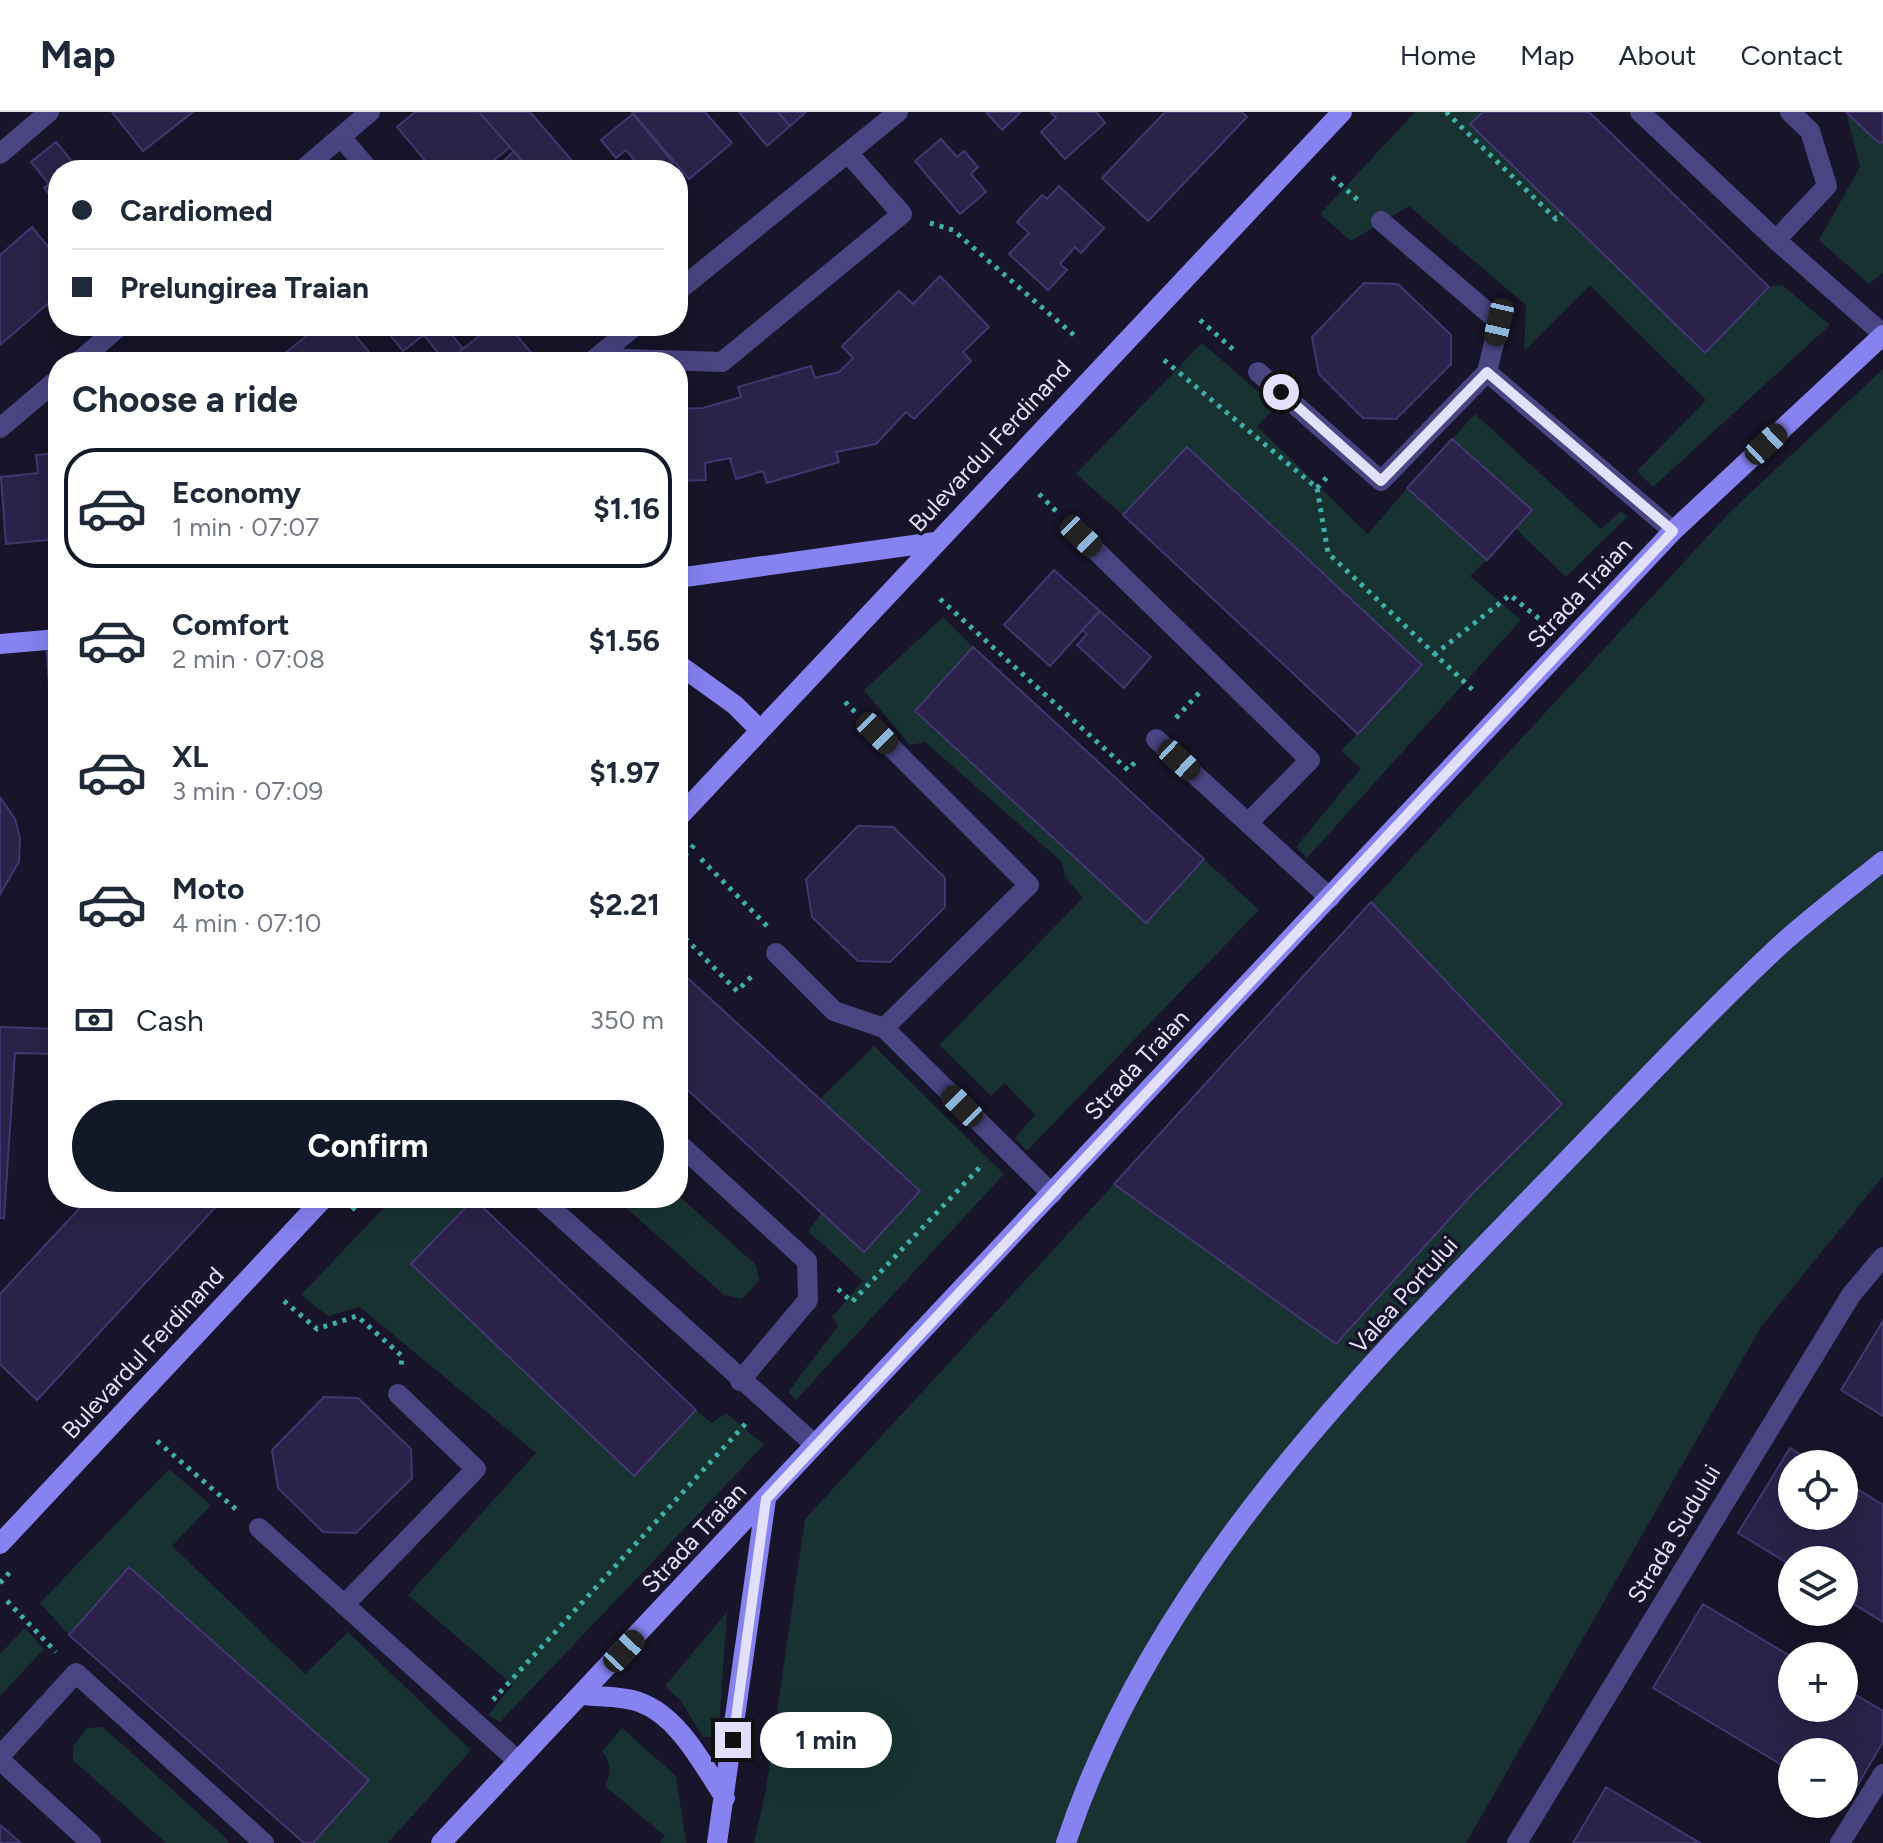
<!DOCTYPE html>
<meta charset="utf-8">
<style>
:root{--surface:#fff;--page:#f6f6f7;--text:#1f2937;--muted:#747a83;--line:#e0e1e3;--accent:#111827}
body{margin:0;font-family:Figtree,sans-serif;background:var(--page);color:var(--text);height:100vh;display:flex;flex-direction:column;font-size:30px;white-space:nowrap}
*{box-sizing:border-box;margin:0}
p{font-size:26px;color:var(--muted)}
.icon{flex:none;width:44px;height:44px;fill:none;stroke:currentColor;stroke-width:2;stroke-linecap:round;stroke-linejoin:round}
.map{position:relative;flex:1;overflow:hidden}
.drawer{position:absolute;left:48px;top:240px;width:640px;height:856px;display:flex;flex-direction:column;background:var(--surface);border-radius:32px;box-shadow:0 8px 32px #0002}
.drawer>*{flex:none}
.banner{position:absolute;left:48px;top:48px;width:640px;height:176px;border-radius:32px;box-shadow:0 8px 32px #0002;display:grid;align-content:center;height:176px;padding:0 24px;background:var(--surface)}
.controls{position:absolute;left:1778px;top:1338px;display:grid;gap:16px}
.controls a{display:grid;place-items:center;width:80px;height:80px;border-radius:50%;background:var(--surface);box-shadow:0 8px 32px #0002;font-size:40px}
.end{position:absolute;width:36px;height:36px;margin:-18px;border:10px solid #e3e0fb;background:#111;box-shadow:0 0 0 4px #111}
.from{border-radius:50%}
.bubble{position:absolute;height:56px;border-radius:28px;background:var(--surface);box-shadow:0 8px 32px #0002;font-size:26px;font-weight:700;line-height:56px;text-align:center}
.car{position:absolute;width:24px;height:48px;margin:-24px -12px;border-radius:10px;box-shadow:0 0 6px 2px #0007;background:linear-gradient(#222 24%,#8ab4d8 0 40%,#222 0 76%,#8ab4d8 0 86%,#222 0)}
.banner b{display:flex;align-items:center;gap:28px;height:76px;font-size:30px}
.banner b+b{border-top:2px solid var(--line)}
.banner i{width:20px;height:20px;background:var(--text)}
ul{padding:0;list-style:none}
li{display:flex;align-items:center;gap:24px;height:120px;margin:0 16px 12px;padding:0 8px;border:4px solid transparent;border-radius:32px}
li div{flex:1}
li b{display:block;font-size:30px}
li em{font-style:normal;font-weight:700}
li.on{border-color:var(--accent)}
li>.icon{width:72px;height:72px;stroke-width:1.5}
h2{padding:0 24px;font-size:36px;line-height:96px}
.pay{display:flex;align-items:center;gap:20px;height:88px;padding:0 24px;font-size:30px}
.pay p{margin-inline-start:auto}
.cta{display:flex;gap:16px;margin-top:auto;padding:16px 24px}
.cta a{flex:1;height:92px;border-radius:48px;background:var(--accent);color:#fff;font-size:32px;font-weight:700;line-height:92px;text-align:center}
header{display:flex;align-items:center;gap:48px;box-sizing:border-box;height:112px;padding:0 40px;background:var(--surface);border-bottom:2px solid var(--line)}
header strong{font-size:38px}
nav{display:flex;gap:44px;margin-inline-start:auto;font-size:28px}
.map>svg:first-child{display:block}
.green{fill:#183232}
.building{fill:#2a2248;stroke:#433771;stroke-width:2}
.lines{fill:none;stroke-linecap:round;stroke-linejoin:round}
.path{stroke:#3fafaa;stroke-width:5;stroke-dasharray:4 6;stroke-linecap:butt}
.lane{stroke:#484582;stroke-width:20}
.street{stroke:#484582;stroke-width:20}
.secondary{stroke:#8682f0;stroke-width:20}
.route{stroke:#e3e0fb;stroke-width:10}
.labels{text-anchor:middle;stroke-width:7;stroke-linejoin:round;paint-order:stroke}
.street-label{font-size:24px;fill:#e3e0fb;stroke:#181429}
</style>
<header>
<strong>Map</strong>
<nav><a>Home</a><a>Map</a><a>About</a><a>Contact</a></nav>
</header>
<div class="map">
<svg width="1883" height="1731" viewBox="0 0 1883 1731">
<rect width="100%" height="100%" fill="#181429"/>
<path class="green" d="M1415,0H1483L1471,13L1705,241L1769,175L1782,173L1830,213L1653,375L1637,359L1706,288L1590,173L1524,239L1526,193L1409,94L1351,129L1320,102Z
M1846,0L1879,32L1883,29V161L1869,172L1819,128L1860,55Z
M1202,231L1276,295L1257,314L1368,422L1407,376L1487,448L1470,464L1521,508L1307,746L1296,735L1361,656L1341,639L1358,621L1187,335L1123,403L1076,362Z
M1883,257V1064L1761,1215L1466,1731H754L766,1677L805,1407L1114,1072L1336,1232L1474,1080L1562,992L1371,790L1730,400Z
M1475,302L1601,417L1621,399L1627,405L1566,465L1516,417L1531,399L1452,327Z
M943,505L973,535L915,600L1145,810L1204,747L1259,798L1027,1039L1015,1026L1035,1003L1005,971L991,984L939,933L1083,786L1065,765L1062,750L925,630L910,633L864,578Z
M874,934L1004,1062L796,1288L788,1280L838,1214L832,1205L863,1169L808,1119L822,1101L864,1140L920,1080L820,987Z
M678,1083L756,1153L759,1169L742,1187L724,1183L615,1086H678Z
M393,1086H475L411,1153L633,1364L696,1298L712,1311L726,1301L764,1333L500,1610L488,1603L513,1573L408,1483L536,1341L360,1195L328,1204L301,1183Z
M169,1357L211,1393L172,1434L305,1562L348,1520L471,1638L388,1731H313L369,1668L128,1456L69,1523L40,1491Z
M727,1500L720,1602L715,1625H703L681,1589L665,1574Z
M25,1516L44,1537L0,1584V1542Z
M103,1615L228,1728V1731H166L73,1648V1634L87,1616Z
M622,1616L676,1664L686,1731H659L665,1724L605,1674C612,1662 611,1650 602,1639Z"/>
<path class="building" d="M112,0H193L143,39Z
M415,0H479L510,35L482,58H433L397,15Z
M479,0H530L580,58H530Z
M632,0H705L732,31L689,67Z
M739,0H778L790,14L767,34Z
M778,0H806L790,14Z
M986,0H1021L1002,18Z
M1051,0H1096L1105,11L1065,47L1041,20L1056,6Z
M1165,0H1242L1247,5L1148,109L1102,66Z
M1483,0H1589L1769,175L1705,241L1470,12Z
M1846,0H1883V29L1880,32Z
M633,2L673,50L663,58H643L626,38L616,46L601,28Z
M941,27L957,45L964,39L978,55L971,62L986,80L960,102L915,49Z
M56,30L79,58H58V93L44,76L49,72L31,50Z
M514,39L530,58H494Z
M1059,74L1104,116L1081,141L1075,135L1060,152L1067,158L1048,178L1009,142L1029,121L1017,110L1042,83L1047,87Z
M32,115L58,147V183L0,233V143Z
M940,164L989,215L963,240L971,249L914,307L906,300L876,332L836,340L839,350L767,371L763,359L736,367L730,346L705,351L706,368L678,369V297L703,296L741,285L738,275L811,254L815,266L839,260L853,246L842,234L899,179L913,192Z
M1364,171L1398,172L1451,223V252L1396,307L1363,306L1319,262L1312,225Z
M319,214H348L377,250H274Z
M383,214H445L463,237L445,250L424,223L403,239Z
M492,214H509L539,250H446Z
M1452,327L1532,398L1487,448L1407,376Z
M1187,335L1422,553L1358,622L1123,403Z
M58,341V427L6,432L1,365L38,361L36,343Z
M1054,458L1100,499L1050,554L1004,513Z
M1100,499L1151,545L1124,576L1077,533L1087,522L1082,518Z
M973,535L1204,747L1146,811L915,599Z
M0,685L15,707L20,726L19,750L0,782Z
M858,714L893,715L945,766V795L890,850L858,849L812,805L806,767Z
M1371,790L1562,992L1474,1080L1336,1232L1114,1072Z
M679,858L920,1079L864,1140L678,969Z
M0,915L58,917V942L15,941L4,1106H0Z
M89,1086H224L37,1288L0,1252V1182Z
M474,1087L696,1298L634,1364L411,1152Z
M1883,1209V1304L1841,1278Z
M324,1285L358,1286L411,1337L412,1366L356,1421L323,1420L278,1376L272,1338Z
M1790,1336L1816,1352H1792V1404H1844V1369L1883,1393V1510L1844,1486V1448H1792V1454L1738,1421Z
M129,1455L369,1668L313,1731H304L69,1523Z
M1703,1492L1792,1545V1596H1844V1576L1883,1599V1630L1847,1691L1844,1640H1792V1659L1653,1576Z
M1606,1675L1700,1731H1573Z
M0,1713L21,1731H0Z"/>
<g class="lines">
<path class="path" d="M1446,0L1556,107L1562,101
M1332,65L1360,90
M930,111L953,118L1076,225
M1200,208L1236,240
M1164,248L1317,376L1328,441L1476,581
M1317,376L1330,362
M1039,382L1060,403
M940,487L1128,658L1136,649
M1434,543L1510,483L1543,510
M845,590L856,601
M1176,606L1199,581
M701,747L767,814
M678,751L696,731
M678,819L737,879L755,861
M352,1098L363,1086
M838,1177L852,1190L981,1054
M284,1189L317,1217L357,1204L402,1244L401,1254
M157,1329L238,1399
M0,1471L10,1460
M7,1489L56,1540
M493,1588L748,1309"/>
<path class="lane" d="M1640,0L1776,128L1883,222
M341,25L369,58
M1776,128L1827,74L1810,19L1790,0
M596,246L722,250L902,102L848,41
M1258,260L1381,369L1487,260L1499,210L1381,109
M1487,260L1673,419
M1081,424L1310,648L1248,711
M55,527L58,572
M877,621L1029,773L884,916L1052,1082
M1156,627L1330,786
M776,841L834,899L884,916
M678,1031L807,1149L808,1188L740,1269
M540,1086L814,1332
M259,1416L518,1649
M344,1493L476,1357L398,1282
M0,1644L76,1561L264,1731
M0,1648L91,1731
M1840,1731L1883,1662"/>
<path class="street" d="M0,42L49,0
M302,58L370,0
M678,179L898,0
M78,250L120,214
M591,250L635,214
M0,316L58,267
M1517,1731L1851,1183L1883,1145"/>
<path class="secondary" d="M678,466L935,430
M0,532L58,527
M678,552L735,593L760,618
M678,706L1342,0
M0,1432L324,1086
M584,1583C601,1585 623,1584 639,1590C679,1604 703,1653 725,1686
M441,1731L1673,419L1883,223
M717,1731L766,1387
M1066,1731C1152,1470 1354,1268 1541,1075C1619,995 1696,912 1778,835C1811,805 1848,777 1883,749"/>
</g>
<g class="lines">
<path class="route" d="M733,1628L766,1387L1673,419L1487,260L1381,369L1281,280"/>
</g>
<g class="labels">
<g class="street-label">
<text transform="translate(990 334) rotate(-47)" y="8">Bulevardul Ferdinand</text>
<text transform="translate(1580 481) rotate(-47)" y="8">Strada Traian</text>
<text transform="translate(1137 953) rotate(-47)" y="8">Strada Traian</text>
<text transform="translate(1404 1183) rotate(-48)" y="8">Valea Portului</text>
<text transform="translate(143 1241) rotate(-47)" y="8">Bulevardul Ferdinand</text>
<text transform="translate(1674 1422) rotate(-59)" y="8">Strada Sudului</text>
<text transform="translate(694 1426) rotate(-47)" y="8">Strada Traian</text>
</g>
</g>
</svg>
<div class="controls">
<a><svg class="icon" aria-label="locate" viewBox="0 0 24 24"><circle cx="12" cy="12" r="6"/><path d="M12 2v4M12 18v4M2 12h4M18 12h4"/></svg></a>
<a><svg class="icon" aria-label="layers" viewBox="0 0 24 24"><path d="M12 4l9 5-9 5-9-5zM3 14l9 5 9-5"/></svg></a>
<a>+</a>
<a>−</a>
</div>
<i class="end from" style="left:1281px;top:280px"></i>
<i class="end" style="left:733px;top:1628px"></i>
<div class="bubble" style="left:760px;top:1600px;width:132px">1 min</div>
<i class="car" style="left:1499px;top:210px;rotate:193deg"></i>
<i class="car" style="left:1766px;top:332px;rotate:47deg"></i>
<i class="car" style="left:1081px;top:424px;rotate:134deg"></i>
<i class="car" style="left:877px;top:621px;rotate:135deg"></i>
<i class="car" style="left:1179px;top:648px;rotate:133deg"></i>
<i class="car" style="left:962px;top:994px;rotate:315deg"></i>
<i class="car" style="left:624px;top:1539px;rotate:43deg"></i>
<div class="banner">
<b><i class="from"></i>Cardiomed</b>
<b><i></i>Prelungirea Traian</b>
</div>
<section class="drawer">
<h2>Choose a ride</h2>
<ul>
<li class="on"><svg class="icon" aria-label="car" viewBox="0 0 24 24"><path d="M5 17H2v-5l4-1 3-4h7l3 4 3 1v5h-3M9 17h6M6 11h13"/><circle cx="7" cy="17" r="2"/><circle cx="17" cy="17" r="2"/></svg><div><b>Economy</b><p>1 min · 07:07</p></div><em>$1.16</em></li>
<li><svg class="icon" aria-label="car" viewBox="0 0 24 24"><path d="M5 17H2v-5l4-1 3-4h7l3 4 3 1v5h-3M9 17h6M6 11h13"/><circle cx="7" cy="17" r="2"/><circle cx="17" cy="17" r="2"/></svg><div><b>Comfort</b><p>2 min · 07:08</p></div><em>$1.56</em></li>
<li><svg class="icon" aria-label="car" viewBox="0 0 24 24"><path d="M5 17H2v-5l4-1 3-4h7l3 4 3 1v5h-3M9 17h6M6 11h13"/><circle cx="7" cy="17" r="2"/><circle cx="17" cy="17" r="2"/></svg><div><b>XL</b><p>3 min · 07:09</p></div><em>$1.97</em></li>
<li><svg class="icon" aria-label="car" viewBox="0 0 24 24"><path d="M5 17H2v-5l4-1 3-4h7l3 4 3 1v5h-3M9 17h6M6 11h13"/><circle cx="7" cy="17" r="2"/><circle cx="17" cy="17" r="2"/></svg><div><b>Moto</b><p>4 min · 07:10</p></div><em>$2.21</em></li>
</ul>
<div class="pay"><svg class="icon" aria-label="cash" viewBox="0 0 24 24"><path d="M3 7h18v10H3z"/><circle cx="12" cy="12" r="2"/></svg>Cash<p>350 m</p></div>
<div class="cta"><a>Confirm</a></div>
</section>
</div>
